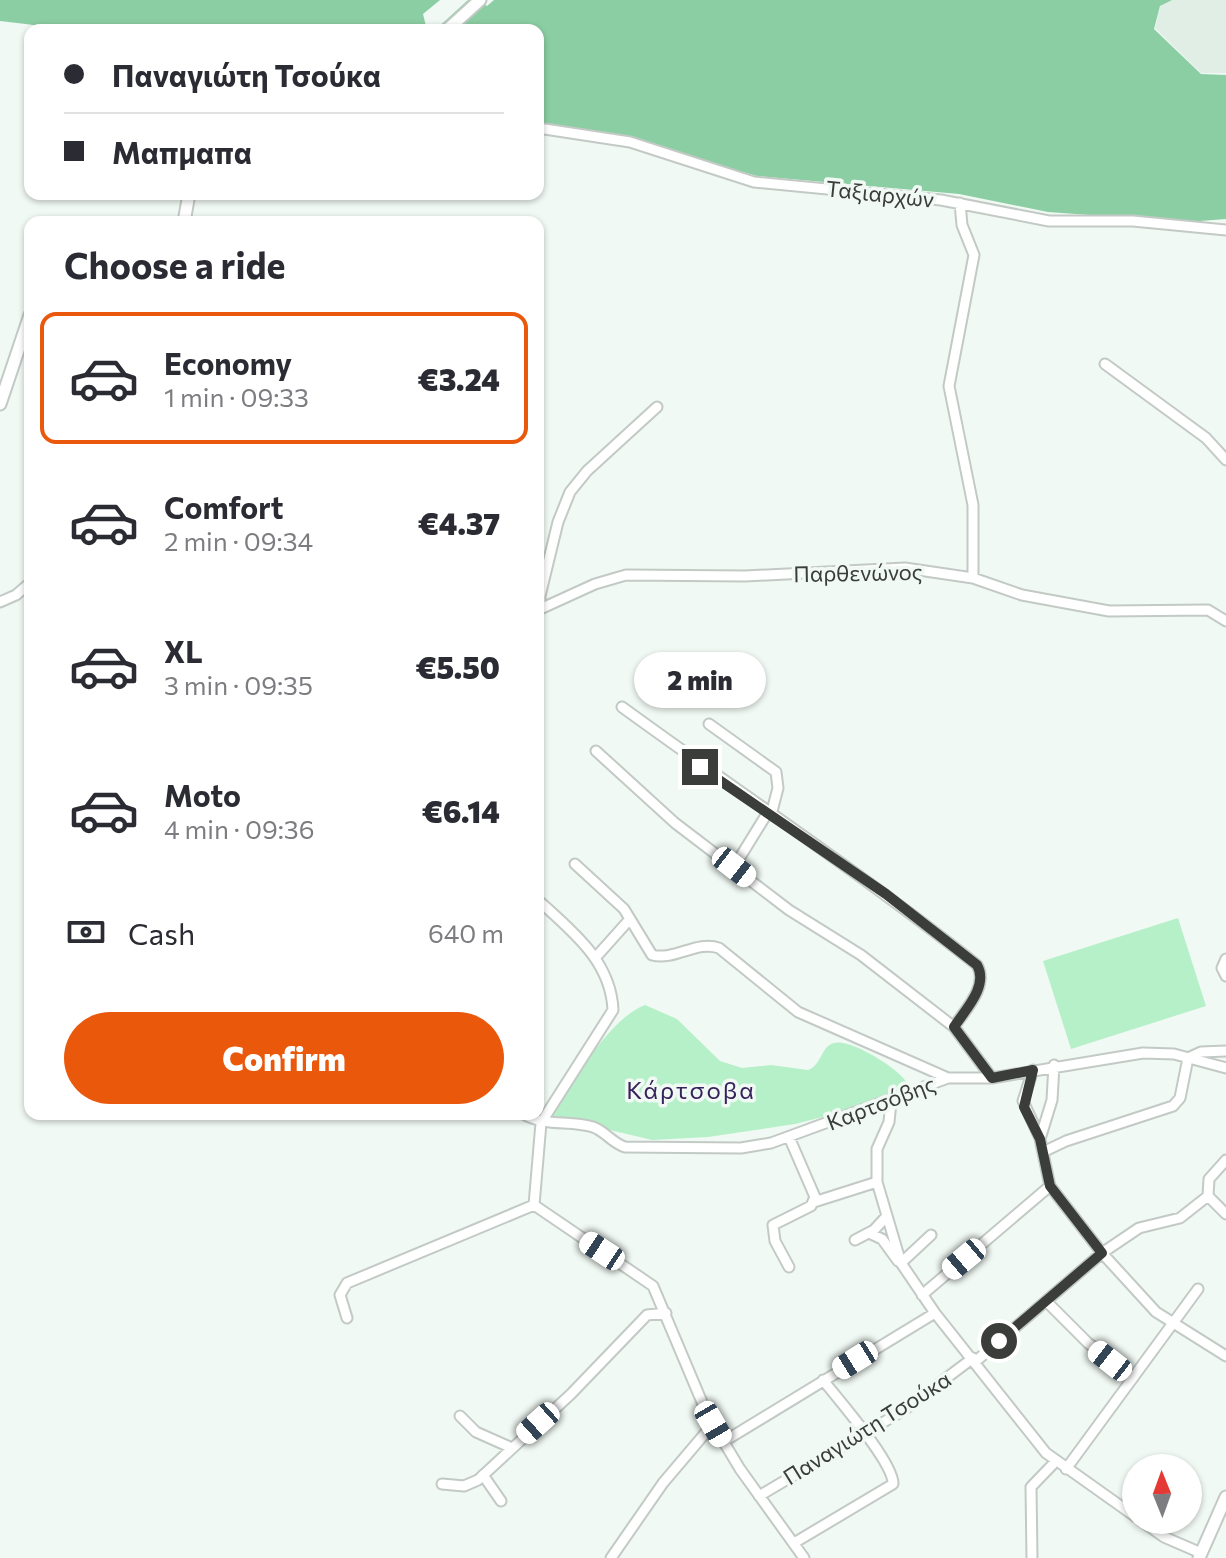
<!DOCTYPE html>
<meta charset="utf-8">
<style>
:root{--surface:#fff;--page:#f7f7f7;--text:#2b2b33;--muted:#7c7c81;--line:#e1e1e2;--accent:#ea580c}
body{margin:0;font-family:Commissioner,sans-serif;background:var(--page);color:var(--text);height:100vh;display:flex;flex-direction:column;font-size:30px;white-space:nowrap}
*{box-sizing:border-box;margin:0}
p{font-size:26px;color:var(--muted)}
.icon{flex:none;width:44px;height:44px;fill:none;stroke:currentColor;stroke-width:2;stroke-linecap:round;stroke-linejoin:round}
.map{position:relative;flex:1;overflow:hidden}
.panel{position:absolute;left:24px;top:216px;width:520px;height:904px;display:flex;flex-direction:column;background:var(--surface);border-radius:16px;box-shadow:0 2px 6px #0004}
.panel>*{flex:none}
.hud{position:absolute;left:24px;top:24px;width:520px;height:176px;border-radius:16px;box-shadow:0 2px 6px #0004;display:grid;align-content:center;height:176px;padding:0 40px;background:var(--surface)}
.needle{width:52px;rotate:359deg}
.tools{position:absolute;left:1122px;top:1454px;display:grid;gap:16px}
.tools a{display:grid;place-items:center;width:80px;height:80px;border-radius:50%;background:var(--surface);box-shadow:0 2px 6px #0004;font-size:40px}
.end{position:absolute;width:36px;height:36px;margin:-18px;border:10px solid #3a3d3a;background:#fff;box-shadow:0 0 0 4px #fff}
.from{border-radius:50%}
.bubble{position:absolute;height:56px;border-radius:28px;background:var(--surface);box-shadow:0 2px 6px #0004;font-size:26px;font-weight:800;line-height:56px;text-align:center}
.car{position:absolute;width:24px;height:48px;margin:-24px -12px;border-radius:10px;box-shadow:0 0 6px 2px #0007;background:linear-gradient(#fff 24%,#345 0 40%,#fff 0 76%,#345 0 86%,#fff 0)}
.hud b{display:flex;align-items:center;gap:28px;height:76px;font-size:30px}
.hud b+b{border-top:2px solid var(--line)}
.hud i{width:20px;height:20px;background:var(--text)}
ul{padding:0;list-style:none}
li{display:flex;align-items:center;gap:24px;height:132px;margin:0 16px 12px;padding:0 24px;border:4px solid transparent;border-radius:16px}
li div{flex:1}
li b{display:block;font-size:30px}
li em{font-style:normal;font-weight:800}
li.active{border-color:var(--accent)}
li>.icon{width:72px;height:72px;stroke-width:1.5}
h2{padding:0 40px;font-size:36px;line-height:96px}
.pay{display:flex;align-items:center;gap:20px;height:88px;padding:0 40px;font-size:30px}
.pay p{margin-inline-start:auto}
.action{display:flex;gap:16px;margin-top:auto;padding:16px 40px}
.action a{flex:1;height:92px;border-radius:48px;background:var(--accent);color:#fff;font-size:32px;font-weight:800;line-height:92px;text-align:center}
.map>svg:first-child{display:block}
.built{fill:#e0eee5}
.green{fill:#b6f0c9}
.forest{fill:#8ccea3}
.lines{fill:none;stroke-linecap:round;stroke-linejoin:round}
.minor-casing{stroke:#c3cac5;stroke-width:13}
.major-casing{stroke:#c3cac5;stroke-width:15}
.minor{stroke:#fff;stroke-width:9}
.major{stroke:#fff;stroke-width:11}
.route{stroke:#3a3d3a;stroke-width:10}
.labels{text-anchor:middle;stroke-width:7;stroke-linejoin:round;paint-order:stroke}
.street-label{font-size:22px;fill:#3a3d3a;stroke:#f1f9f4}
.neighbourhood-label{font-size:24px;letter-spacing:2px;fill:#38225c;stroke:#f1f9f4}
</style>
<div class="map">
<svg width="1226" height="1558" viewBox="0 0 1226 1558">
<rect width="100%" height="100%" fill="#f1f9f4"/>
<path class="built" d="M1162,0H1226V73H1201L1155,28Z"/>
<path class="green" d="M1178,918L1206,1006L1071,1049L1043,961Z
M645,1005L677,1019L720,1061L742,1068L771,1065L808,1070C822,1065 821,1046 834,1043C850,1038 905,1071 909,1087L866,1106L795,1124L708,1137L652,1140L551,1116L554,1105C577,1076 612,1017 645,1005Z"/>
<path class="forest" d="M0,0H440L423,14L427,30H76L0,21Z
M468,0H480L487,6L494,0H1172L1160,6L1154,29L1201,74L1226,75V219L1187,222L1048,212L959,194L757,176L630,142L538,124V30H435Z"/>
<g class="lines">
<g class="minor-casing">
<path id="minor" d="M538,128L630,142L754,182L941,200L1049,221H1133L1226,230
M960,203L962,225L974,255L949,386L973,505V578
M1105,364L1206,438L1226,460
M0,602L16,595L30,583
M540,609V596L558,522L570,492L587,471L657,407
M538,610L595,584L626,575L745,576L905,568L973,578L1022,595L1109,611L1208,610L1226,621
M622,707C740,793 862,874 977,965C989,986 965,1010 954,1027
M709,724L776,772L778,788L771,815
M596,751L675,823L789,910L861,955L954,1027L992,1078
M575,864L624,909L652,955C675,961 697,940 719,948L798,1012L948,1078
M734,867L768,812
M538,900C572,931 611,961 613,1010L541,1123L534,1205L653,1286L707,1414L740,1469L804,1558
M596,957L630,919
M1226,959L1222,968L1226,976
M1054,1065L1052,1100L1040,1139L1050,1186L1102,1253L1156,1312L1226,1356
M1033,1070L1023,1101L1039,1136
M891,1102L889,1122L877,1149V1182L901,1263L935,1313L1046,1453L1136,1517
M523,1114C545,1127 569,1120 593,1127C605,1131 612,1143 625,1147L741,1148L771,1143L948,1078H992L1143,1053L1174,1054L1226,1068
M1043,1152L1066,1141L1173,1106L1180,1098L1188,1058L1201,1052L1226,1051
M1208,1196L1209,1179L1226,1160
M1208,1196L1226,1214
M814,1202L877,1182
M869,1233L882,1239L898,1261
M855,1240L874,1230L885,1218
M901,1263L931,1235
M789,1267L775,1241L773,1225L811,1206L815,1197L789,1137
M922,1295L1050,1186
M1046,1301L1088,1343L1133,1378
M347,1318L340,1295L347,1283L534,1205
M976,1361L1102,1253L1139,1228L1180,1218L1208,1196
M460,1416L476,1432L512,1448
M723,1442L935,1313
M1066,1469L1198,1289
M483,1475L501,1501
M442,1484L464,1486L478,1480L571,1394L647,1315L666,1313
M759,1496L904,1410L973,1358
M1140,1520L1164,1537L1201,1553
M794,1543L893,1484C894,1463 838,1399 823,1380
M611,1558L663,1483L713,1424
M1032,1558L1031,1487L1055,1462"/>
</g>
<g class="major-casing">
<path id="major" d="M447,30L480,0
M184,222L189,194
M0,404L30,315
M1199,1558L1226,1497"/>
</g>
<use href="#minor" class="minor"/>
<use href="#major" class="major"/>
</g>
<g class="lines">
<path class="route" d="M700,767L886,894L977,965C989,986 965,1010 954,1027L992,1078L1033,1070L1024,1107L1040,1139L1050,1186L1102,1253L999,1341"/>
</g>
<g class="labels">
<g class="street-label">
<text transform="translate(880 194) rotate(6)" y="8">Ταξιαρχών</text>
<text transform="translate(858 573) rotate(-1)" y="8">Παρθενώνος</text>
<text transform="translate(881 1103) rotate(-21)" y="8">Καρτσόβης</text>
<text transform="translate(867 1428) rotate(-32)" y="8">Παναγιώτη Τσούκα</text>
</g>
<g class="neighbourhood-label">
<text x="691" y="1099">Κάρτσοβα</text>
</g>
</g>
</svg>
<div class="tools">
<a><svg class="needle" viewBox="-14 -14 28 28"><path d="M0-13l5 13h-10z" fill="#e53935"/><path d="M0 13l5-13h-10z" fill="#7c7c81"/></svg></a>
</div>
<i class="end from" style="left:999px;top:1341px"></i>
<i class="end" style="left:700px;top:767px"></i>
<div class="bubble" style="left:634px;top:652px;width:132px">2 min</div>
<i class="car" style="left:734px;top:867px;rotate:128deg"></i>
<i class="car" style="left:602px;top:1251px;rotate:303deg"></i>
<i class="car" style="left:964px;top:1259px;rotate:230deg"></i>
<i class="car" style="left:855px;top:1360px;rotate:238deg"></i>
<i class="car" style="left:1110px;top:1361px;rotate:308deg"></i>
<i class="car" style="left:538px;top:1423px;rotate:228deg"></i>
<i class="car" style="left:713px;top:1424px;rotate:150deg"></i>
<div class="hud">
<b><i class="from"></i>Παναγιώτη Τσούκα</b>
<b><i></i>Μαπμαπα</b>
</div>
<section class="panel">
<h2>Choose a ride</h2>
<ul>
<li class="active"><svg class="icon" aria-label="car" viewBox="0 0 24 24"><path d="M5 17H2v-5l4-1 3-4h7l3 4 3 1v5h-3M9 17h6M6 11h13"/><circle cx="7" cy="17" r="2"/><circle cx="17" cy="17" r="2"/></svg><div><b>Economy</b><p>1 min · 09:33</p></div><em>€3.24</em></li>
<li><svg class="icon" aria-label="car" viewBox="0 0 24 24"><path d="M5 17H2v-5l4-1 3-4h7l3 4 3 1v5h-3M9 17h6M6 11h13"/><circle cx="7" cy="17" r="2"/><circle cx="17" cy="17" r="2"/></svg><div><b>Comfort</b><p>2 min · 09:34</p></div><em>€4.37</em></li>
<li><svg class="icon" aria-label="car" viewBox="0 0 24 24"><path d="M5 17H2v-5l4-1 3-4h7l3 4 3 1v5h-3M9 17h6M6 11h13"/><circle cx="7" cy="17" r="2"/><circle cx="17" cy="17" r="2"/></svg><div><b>XL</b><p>3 min · 09:35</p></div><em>€5.50</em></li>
<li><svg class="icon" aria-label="car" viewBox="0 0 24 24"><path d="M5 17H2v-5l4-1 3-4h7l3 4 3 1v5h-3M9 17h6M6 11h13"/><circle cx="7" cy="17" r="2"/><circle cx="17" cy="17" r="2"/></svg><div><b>Moto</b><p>4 min · 09:36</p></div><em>€6.14</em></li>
</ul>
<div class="pay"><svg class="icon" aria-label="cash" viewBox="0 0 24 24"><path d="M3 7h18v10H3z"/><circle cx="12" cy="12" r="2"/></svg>Cash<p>640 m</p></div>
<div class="action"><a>Confirm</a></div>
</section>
</div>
